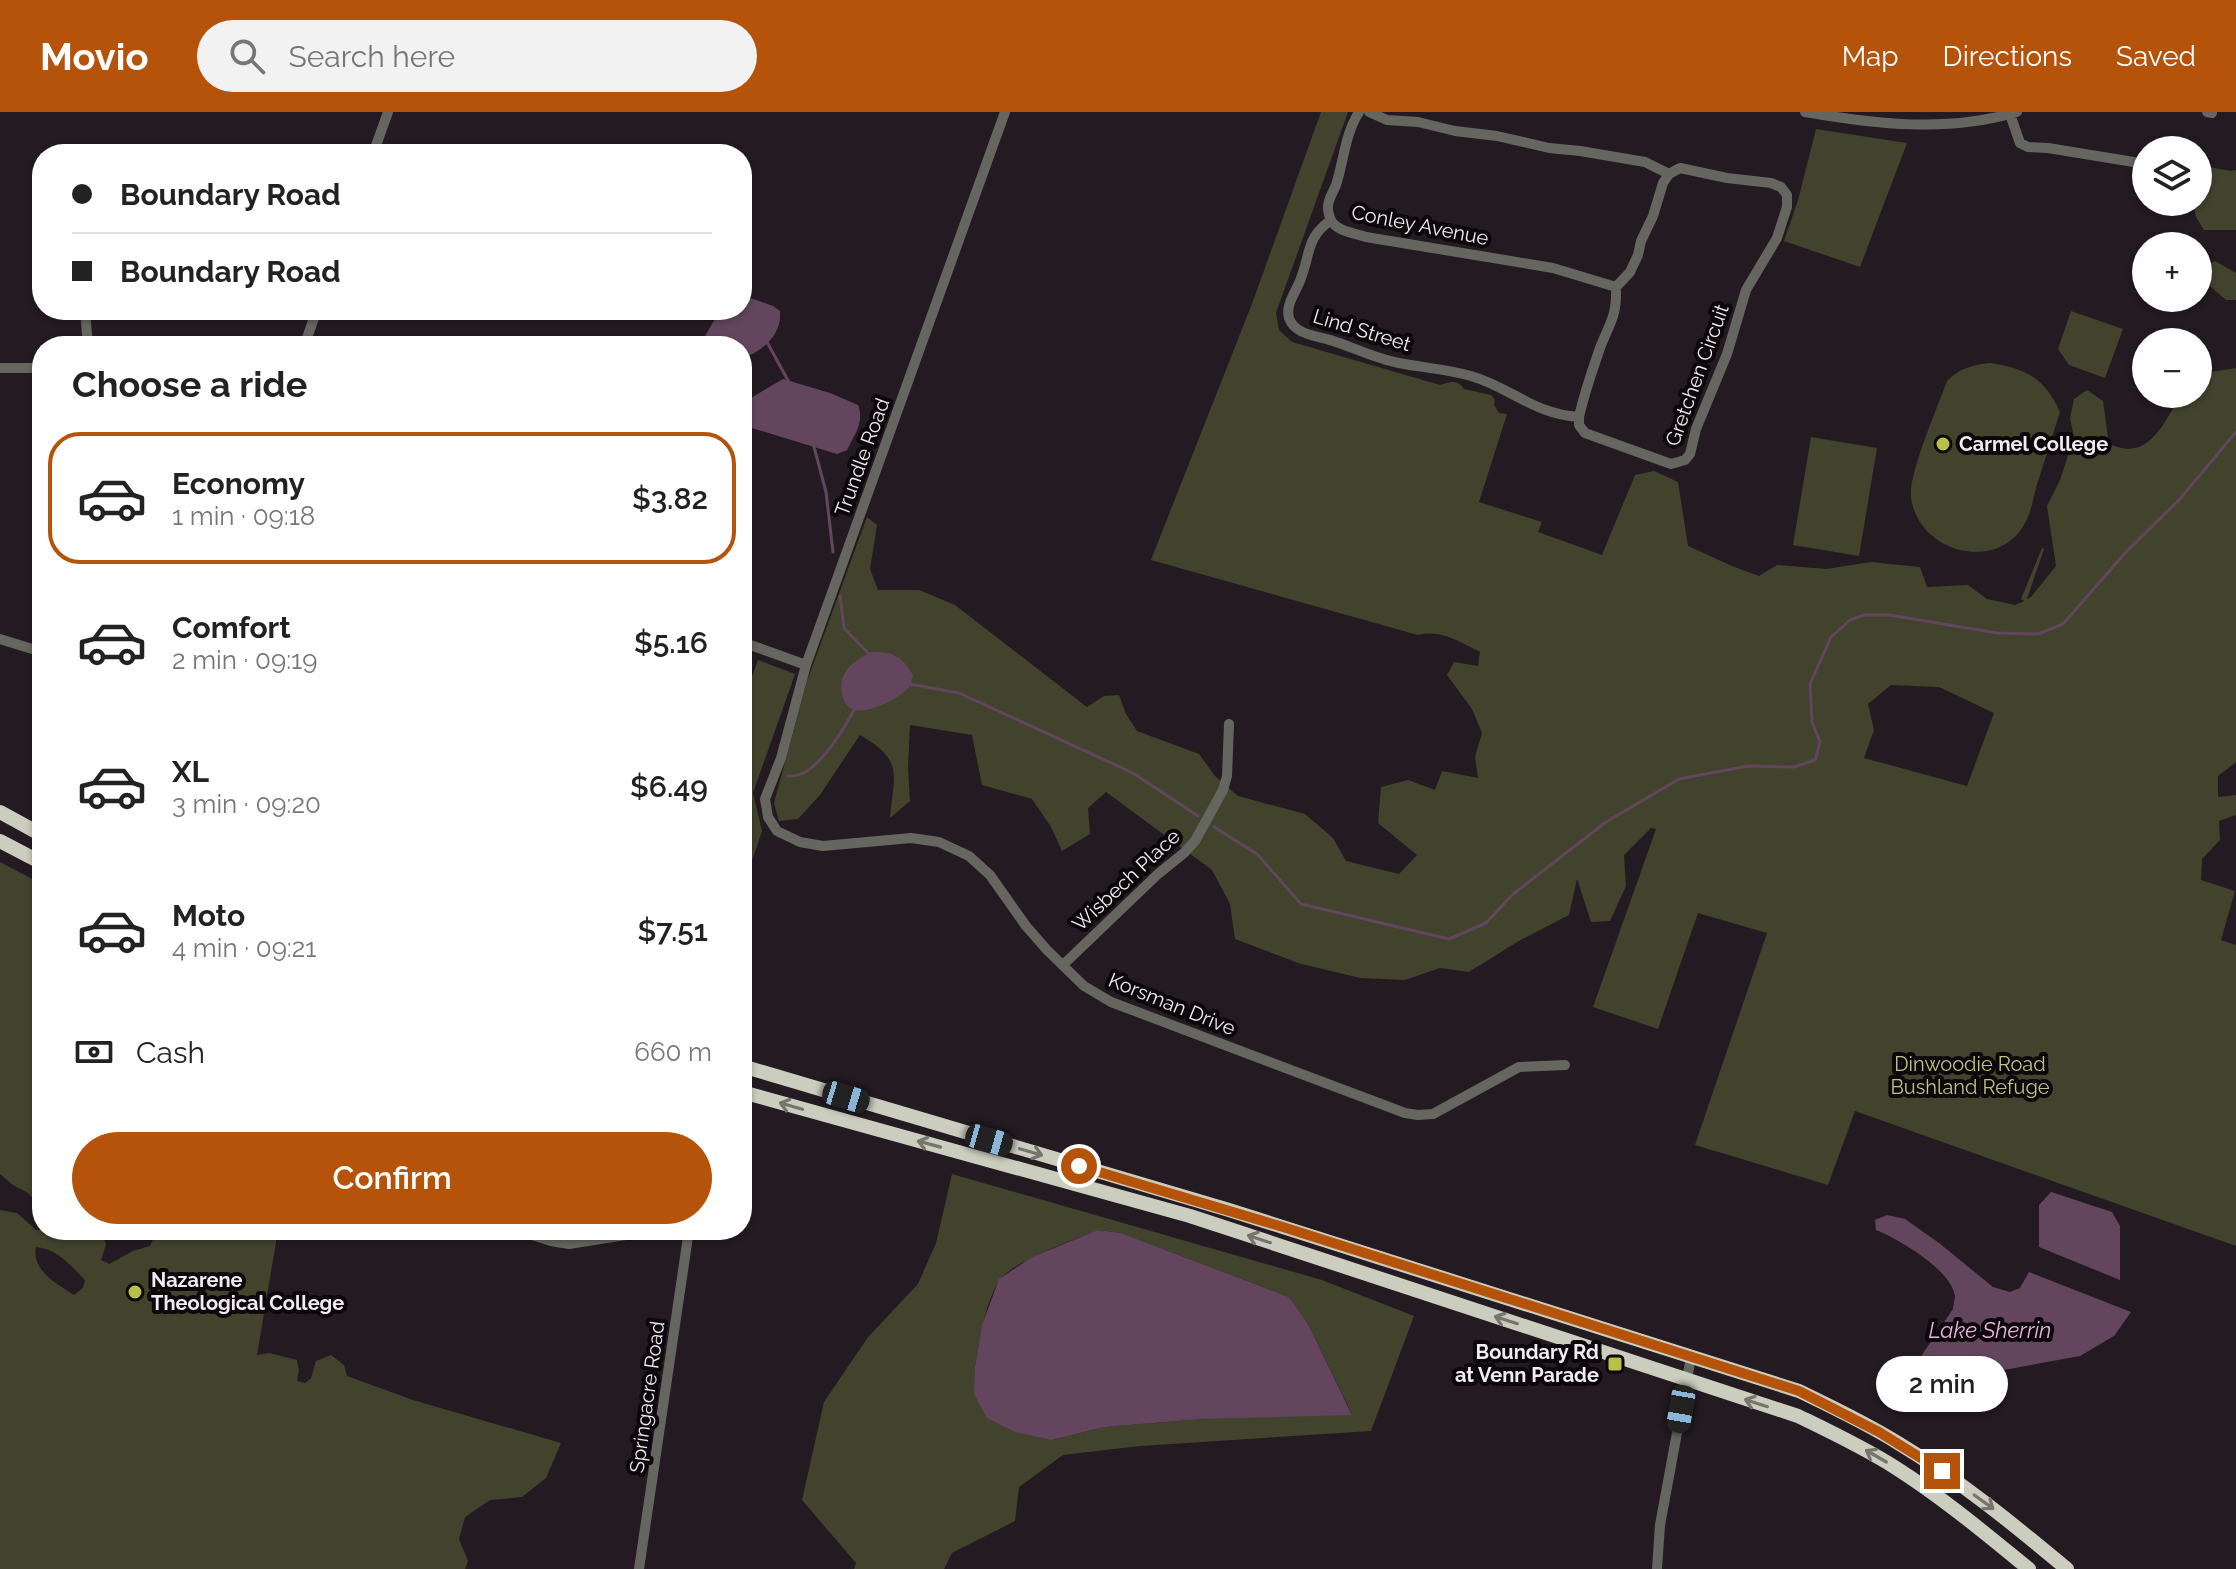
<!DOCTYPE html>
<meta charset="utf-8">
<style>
:root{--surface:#fff;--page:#f2f2f2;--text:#222;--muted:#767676;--line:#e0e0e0;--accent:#b45309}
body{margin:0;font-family:Raleway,sans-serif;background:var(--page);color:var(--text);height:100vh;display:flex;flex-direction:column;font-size:30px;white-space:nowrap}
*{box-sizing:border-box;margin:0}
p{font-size:26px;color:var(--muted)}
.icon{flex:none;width:44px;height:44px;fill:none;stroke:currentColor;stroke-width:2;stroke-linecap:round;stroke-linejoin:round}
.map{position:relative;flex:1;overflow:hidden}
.side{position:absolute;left:32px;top:224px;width:720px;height:904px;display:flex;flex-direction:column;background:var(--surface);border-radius:32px;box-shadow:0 2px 6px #0004}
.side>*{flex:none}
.banner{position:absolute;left:32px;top:32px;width:720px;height:176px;border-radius:32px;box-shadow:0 2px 6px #0004;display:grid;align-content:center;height:176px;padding:0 40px;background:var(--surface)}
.tools{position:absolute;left:2132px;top:24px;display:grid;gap:16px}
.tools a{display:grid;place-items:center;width:80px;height:80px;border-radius:50%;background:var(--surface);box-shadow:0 2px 6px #0004;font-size:40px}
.end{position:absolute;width:36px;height:36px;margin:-18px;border:10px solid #b45309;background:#fff;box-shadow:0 0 0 4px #fff}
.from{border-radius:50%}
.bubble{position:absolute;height:56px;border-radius:28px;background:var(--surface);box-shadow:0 2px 6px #0004;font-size:26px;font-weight:600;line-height:56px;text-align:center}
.car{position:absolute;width:24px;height:48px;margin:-24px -12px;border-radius:10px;box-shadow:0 0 6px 2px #0007;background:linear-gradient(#222 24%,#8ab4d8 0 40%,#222 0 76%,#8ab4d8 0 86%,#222 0)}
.banner b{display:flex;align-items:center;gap:28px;height:76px;font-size:30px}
.banner b+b{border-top:2px solid var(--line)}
.banner i{width:20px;height:20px;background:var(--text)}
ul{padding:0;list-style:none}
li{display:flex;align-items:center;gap:24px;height:132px;margin:0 16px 12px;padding:0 24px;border:4px solid transparent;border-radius:32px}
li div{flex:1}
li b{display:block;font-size:30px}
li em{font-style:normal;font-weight:600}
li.selected{border-color:var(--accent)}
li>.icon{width:72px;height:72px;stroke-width:1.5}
h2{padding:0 40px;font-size:36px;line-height:96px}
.pay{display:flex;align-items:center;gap:20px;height:88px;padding:0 40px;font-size:30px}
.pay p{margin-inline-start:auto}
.action{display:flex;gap:16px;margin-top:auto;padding:16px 40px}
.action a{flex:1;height:92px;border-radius:48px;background:var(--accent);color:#fff;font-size:32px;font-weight:600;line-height:92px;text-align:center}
header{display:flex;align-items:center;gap:48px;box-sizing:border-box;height:112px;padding:0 40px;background:var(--accent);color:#fff}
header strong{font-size:38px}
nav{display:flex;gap:44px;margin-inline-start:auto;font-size:28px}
.search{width:560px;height:72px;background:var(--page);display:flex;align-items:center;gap:20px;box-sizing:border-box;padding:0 28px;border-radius:44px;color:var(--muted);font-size:30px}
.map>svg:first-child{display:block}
.green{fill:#41432d;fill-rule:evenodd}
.water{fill:#63465e}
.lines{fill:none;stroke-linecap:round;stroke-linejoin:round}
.stream{stroke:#63465e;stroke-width:3}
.minor{stroke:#656660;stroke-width:10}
.highway{stroke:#cbcdbe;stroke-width:14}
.oneway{stroke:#75746d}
.route{stroke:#b45309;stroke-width:10}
.poi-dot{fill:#b8c147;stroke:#0b070a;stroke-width:3}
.labels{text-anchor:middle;stroke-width:8;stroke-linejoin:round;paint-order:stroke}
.street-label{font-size:20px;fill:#f2ebf1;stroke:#0b070a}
.poi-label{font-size:20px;font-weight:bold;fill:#f2ebf1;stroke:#0b070a;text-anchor:start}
.park-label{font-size:20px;fill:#bec485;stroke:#0b070a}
.water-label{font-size:22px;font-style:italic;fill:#e8b3df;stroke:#0b070a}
</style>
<header>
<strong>Movio</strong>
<div class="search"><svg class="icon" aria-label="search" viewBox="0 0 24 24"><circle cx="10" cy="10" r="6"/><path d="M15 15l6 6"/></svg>Search here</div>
<nav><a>Map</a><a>Directions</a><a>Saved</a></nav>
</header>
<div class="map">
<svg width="2236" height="1457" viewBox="0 0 2236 1457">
<rect width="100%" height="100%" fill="#241a22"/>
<path class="green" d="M1321,0H1348L1276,201L1279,218L1292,230L1440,273C1451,270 1457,267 1464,277L1491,283L1495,288L1494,293L1499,301L1507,302L1479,390L1542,410L1538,420L1602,443L1635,363L1654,359L1678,370L1688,434L1732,454L1759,464L1777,453L1826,457L1871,450L1920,455L1927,475L1968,473L1987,487L2015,493L2024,489L2021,487L2042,436L2044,437L2027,487L2031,485L2056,454L2047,394L2060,368L2074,325L2070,306L2074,287L2087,278L2103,289L2109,332C2115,334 2122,337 2128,337C2155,337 2169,302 2181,282H2198V262L2236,256V650L2218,664V685L2236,683V703L2219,709L2220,728L2202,747L2201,768L2235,779L2221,828L2236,833V1134L1855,999L1828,1073L1695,1033L1767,821L1698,801L1658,917L1593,895L1656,717L1651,716L1624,743L1626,774L1610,809L1591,810L1577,767L1569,803L1517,830L1469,860L1440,856L1405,868L1360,866L1298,851L1235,827L1230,792L1212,758L1106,680L1088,696L1090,722L1062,739L1051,715L1032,687L982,673L972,623L910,613L908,655L910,689L890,706C894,660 904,649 860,623L820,683L798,707L779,709L774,691L807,569L867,405L877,413L870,457L878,478H919L955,493L1087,595L1104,584L1119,583L1126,602L1137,619L1199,642L1215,664L1238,684L1305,702L1333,726L1346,749L1399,762L1417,743L1378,711L1381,675L1408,668L1435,678L1442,659L1478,666L1475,645L1482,621L1472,597L1447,563L1454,550L1478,554L1480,540C1460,530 1441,517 1418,523L1151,448L1253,189ZM1891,573L1939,575L1994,601L1967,674L1864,646L1874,618L1868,592Z
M1816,17L1907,31L1860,155L1784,129L1798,88Z
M2198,53L2231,59L2236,58V118H2204L2196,105L2193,90H2198Z
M2215,149L2236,161V188H2226L2205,170L2203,155Z
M2071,199L2123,217L2105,266L2069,253L2058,237Z
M1990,251C2025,256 2045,266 2060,300C2052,325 2044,350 2036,376C2033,387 2031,401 2025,411C1999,461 1918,442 1911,385C1908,363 1938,294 1947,269C1960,256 1972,253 1990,251Z
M1811,325L1877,336L1859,444L1793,433Z
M758,548L795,562L753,681L762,719L742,779V592Z
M0,750L42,772V1097L28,1081L13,1073L0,1062Z
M952,1062L1322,1168L1414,1204L1371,1319L1140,1334L1063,1343L1019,1375L1015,1409L952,1441L944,1457H854L856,1451L802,1388L824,1290L868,1225L918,1172L936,1131ZM1099,1118L1121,1121L1289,1185L1308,1212L1352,1302L1202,1307L1104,1315L1052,1328L975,1255C980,1227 984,1195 998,1170C1009,1151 1077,1126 1099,1118Z
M0,1098L17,1101L36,1118H90L102,1122L106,1132L101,1148L109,1152L133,1139L150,1134L155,1123L151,1118H146H278L257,1243L269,1241L297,1248L299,1259L297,1269L305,1271L311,1266L316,1249L331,1243L344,1253L347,1264L413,1288L561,1331L546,1366L522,1385L490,1388L465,1405L459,1427L468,1449L465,1457H0ZM36,1135C58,1137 70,1153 85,1168L83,1176L74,1183C57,1172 31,1158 36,1135Z"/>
<path class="water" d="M742,183L773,194L780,199C782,224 763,238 742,247V234H703L704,226L720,198H742Z
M783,267L830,281L858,293C865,310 854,323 847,338L837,342L742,313L743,294L754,284Z
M871,540C893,539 902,544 913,563C912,567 911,572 909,575C901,586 865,604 852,597C846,594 843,588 842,582C838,559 853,550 871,540Z
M2051,1080L2112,1100L2120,1114V1168L2039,1135V1093Z
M1887,1103L1905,1107L1939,1131L1993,1175L2010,1180L2020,1176L2029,1160L2131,1200L2114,1224L2080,1244L1976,1263L1915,1279L1907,1274V1265L1953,1197C1953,1196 1955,1185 1955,1184C1951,1157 1898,1127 1876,1118L1875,1108Z
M1098,1118L1121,1121L1289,1185L1308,1212L1352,1303L1202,1307L1104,1315L1052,1328L1015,1320L987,1306L974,1282L975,1255L982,1213L999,1167L1032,1145Z"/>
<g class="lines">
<path class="stream" d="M767,230L790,272
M813,331L826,380L833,440
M840,484L844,516L869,542
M909,572L959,581L1133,661L1198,704
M788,664C792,664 797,664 801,662C822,654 845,615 855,596
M742,673L746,672
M1214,715L1257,742L1301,792L1449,827L1486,811L1512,783L1606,710L1679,667L1748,654L1794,655L1815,648L1820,630L1812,610L1810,572L1831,525L1850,508L1864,503H1890L1997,521L2038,522L2063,512L2126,440L2179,388L2236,320"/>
<path class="minor" d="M1005,0L806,553L781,646L765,687L768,705L777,719L800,730L823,734L911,726L939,730L969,744L990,763L1026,814L1047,838L1084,874L1111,890L1405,1001L1418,1003L1433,1002L1519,955L1565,953
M1359,0C1345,22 1344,48 1336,73C1333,81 1327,88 1328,97C1328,99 1330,107 1331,109C1339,120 1354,121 1366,125L1553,156L1616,175
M1369,0L1387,8L1418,10L1455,19L1497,24L1549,36L1580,39L1645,50L1669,62
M1805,0C1875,12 1947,21 2017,0
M2207,0L2212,1
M2010,2L2020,31L2028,35L2048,36L2146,52
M373,42L388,0
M1680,56L1727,66L1771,71L1781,75L1787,83V95L1777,126L1746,178L1727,242L1696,317L1690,342L1685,348L1671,352L1585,321L1579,313V305C1584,282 1592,259 1600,236C1610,210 1617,205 1616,175L1630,160L1638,143L1641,129L1653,104L1663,71L1669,62Z
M1331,108C1306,126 1311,140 1301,166C1297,179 1285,192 1289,206C1295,224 1321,224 1336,230C1357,237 1377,247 1399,251C1424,256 1447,257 1471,264C1512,276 1533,302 1579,305
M85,198L88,234
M304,234L317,198
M0,256H42
M0,527L42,540
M742,530L806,553
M1063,853L1158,762L1184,741L1195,729L1223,678L1227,664L1229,612
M516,1118L551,1129L569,1132L657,1118
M639,1457L689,1118
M1657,1457L1660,1413L1691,1245"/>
<path class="highway" d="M0,700L42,723
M0,729L42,751
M742,954L1229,1098L1799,1279C1832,1295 1866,1311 1898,1331C1958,1367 2013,1412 2067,1457
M742,980L1190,1104L1798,1304C1831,1320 1865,1336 1896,1356C1943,1386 1986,1422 2029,1457"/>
</g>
<defs><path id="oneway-shaft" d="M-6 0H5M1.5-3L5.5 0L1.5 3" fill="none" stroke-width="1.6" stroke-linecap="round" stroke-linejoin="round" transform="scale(2)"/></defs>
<g class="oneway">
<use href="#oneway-shaft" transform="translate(791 994) rotate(-164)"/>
<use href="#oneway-shaft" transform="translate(929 1032) rotate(-165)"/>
<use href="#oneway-shaft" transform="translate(1031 1040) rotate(16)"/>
<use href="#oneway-shaft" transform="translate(1259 1127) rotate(-162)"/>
<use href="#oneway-shaft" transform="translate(1506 1208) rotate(-162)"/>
<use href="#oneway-shaft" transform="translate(1756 1291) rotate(-162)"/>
<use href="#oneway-shaft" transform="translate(1876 1344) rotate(-150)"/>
<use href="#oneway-shaft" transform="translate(1984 1390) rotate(36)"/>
</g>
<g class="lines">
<path class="route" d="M1079,1054L1283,1115L1799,1279L1879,1320L1942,1359"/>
</g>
<g class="poi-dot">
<circle cx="1943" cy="332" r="8"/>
<circle cx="135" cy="1180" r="8"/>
<rect x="1607" y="1244" width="16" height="16" rx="4"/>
</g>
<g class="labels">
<g class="street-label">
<text transform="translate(1420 113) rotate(11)" y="7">Conley Avenue</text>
<text transform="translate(1362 218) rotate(17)" y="7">Lind Street</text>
<text transform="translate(1697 263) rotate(-70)" y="7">Gretchen Circuit</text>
<text transform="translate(862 345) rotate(-70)" y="7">Trundle Road</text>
<text transform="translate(1126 768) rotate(-43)" y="7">Wisbech Place</text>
<text transform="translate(1172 892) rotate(22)" y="7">Korsman Drive</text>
<text transform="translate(647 1285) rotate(-82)" y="7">Springacre Road</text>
</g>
<g class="poi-label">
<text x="1959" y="339">Carmel College</text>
<text x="151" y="1175">Nazarene<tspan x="151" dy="23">Theological College</tspan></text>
<text x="1599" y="1247" text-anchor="end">Boundary Rd<tspan x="1599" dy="23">at Venn Parade</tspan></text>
</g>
<g class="park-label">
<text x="1970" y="959">Dinwoodie Road<tspan x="1970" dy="23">Bushland Refuge</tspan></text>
</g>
<g class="water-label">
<text x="1990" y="1226">Lake Sherrin</text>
</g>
</g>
</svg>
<div class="tools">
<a><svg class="icon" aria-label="layers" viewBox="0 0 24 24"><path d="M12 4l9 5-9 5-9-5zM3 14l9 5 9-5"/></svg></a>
<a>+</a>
<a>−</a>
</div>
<i class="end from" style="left:1079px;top:1054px"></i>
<i class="end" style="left:1942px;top:1359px"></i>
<div class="bubble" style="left:1876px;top:1244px;width:132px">2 min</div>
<i class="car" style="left:846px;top:985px;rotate:107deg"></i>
<i class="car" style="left:989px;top:1028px;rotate:106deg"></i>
<i class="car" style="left:1681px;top:1297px;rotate:190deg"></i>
<div class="banner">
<b><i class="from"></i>Boundary Road</b>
<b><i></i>Boundary Road</b>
</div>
<section class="side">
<h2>Choose a ride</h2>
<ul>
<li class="selected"><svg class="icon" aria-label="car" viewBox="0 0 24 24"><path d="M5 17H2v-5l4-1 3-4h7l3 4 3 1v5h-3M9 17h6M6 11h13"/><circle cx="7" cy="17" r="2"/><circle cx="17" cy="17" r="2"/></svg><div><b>Economy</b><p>1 min · 09:18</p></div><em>$3.82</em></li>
<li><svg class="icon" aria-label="car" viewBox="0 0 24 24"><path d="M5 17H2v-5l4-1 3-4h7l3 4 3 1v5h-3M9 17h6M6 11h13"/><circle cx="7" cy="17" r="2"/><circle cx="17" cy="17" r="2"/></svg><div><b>Comfort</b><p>2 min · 09:19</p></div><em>$5.16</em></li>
<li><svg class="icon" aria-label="car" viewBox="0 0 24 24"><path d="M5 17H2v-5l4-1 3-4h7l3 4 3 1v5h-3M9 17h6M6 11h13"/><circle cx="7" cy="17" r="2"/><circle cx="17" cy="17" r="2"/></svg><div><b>XL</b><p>3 min · 09:20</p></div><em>$6.49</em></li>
<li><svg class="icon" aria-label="car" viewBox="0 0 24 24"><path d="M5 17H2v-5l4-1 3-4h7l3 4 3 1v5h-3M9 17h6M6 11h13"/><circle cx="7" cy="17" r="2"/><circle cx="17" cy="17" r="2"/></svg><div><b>Moto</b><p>4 min · 09:21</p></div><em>$7.51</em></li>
</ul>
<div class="pay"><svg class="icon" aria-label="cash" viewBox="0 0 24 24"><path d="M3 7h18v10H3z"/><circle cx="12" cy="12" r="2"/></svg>Cash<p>660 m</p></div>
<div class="action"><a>Confirm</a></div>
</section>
</div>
